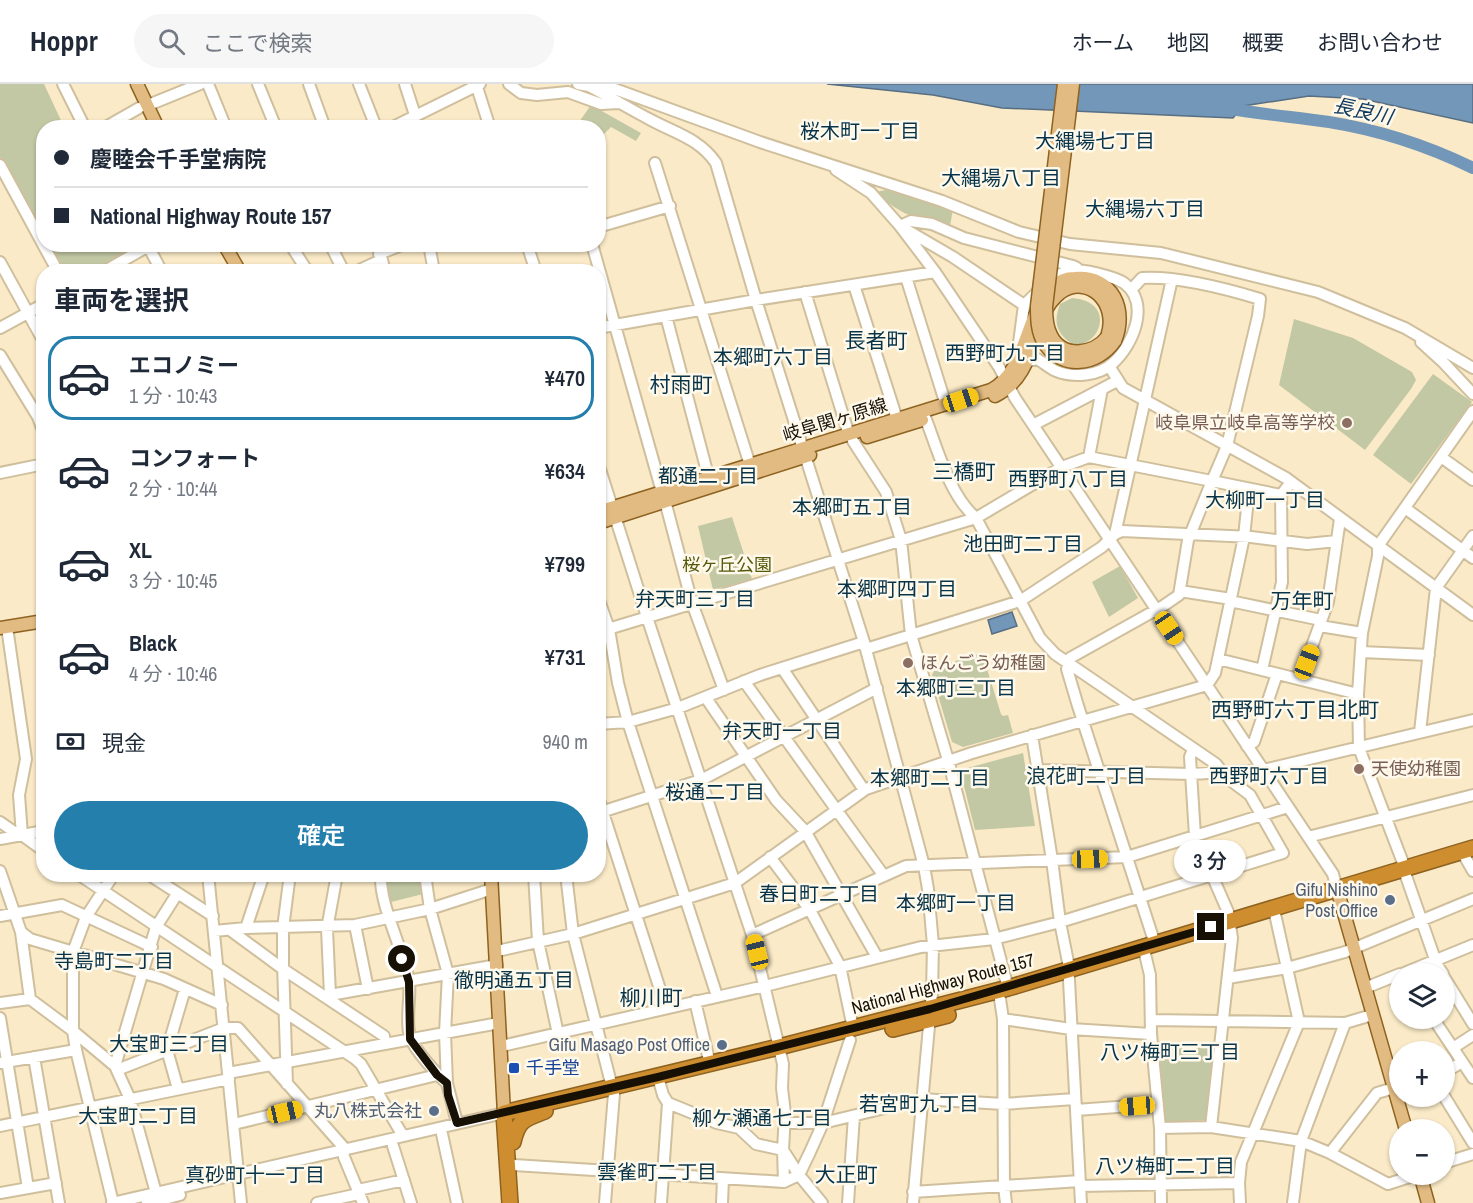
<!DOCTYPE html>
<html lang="ja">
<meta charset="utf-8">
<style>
:root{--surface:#fff;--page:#f6f6f7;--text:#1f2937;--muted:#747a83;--line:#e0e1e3;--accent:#257fad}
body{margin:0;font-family:"Archivo Narrow","Noto Sans JP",sans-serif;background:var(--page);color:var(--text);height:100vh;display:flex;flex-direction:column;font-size:22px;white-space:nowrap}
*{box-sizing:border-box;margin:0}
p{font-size:20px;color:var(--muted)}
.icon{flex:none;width:33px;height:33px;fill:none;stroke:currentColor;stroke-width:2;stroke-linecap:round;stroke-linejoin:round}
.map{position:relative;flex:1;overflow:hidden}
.side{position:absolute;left:36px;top:180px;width:570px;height:618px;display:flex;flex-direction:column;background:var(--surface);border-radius:24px;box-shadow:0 2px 4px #0004}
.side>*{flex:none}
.top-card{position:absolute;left:36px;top:36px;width:570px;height:132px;border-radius:24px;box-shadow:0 2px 4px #0004;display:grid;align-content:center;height:132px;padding:0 18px;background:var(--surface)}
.controls{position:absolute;left:1389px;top:879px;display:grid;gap:12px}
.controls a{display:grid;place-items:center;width:66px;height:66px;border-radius:50%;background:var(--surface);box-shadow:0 2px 4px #0004;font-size:30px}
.end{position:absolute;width:27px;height:27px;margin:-14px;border:8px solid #161005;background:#fff;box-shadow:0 0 0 3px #fff}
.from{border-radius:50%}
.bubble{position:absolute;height:42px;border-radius:21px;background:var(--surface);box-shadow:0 2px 4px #0004;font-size:20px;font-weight:600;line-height:42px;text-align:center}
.car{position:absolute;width:18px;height:36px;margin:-18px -9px;border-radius:8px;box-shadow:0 0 4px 2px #0007;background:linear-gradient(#f5c518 24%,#345 0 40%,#f5c518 0 76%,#345 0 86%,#f5c518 0)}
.top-card b{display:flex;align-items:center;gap:21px;height:57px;font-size:22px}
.top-card b+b{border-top:2px solid var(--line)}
.top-card i{width:15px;height:15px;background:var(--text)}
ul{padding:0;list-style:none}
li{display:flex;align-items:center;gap:18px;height:84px;margin:0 12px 9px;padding:0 6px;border:3px solid transparent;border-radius:24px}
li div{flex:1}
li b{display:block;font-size:22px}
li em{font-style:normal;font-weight:600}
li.on{border-color:var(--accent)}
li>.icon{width:54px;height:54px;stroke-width:1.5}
h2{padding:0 18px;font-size:27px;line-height:72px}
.pay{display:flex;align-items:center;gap:15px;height:66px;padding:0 18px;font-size:22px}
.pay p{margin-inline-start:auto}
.action{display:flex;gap:12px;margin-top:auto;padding:12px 18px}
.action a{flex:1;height:69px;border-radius:36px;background:var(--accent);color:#fff;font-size:24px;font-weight:600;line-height:69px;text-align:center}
header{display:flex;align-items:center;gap:36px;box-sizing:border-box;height:84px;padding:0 30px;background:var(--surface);border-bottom:2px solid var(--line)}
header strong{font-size:28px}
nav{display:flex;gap:33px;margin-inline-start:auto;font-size:21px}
.search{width:420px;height:54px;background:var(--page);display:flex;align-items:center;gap:15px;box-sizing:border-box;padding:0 21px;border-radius:33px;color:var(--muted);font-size:22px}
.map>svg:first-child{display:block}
.green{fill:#c3c8a4}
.water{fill:#7397b9;stroke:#576e83;stroke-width:1.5}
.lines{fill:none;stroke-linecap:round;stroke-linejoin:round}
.river{stroke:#7397b9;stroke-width:12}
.minor-casing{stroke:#cfbf9d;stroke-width:14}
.major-casing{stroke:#8e6220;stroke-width:15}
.highway-casing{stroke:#8e6220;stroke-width:18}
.minor{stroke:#fff;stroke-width:10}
.major{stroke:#e2bb82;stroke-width:12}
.highway{stroke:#ce8e2f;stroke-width:15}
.major-bridge-casing{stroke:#8e6220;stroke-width:15;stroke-linecap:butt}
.major-bridge{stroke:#e2bb82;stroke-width:12}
.route{stroke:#161005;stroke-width:8}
.education-dot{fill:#8d6e63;stroke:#fff9eb;stroke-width:2}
.service-dot{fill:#5c6f8a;stroke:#fff9eb;stroke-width:2}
.transit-dot{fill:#1a4fb4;stroke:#fff9eb;stroke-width:2}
.labels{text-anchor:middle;stroke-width:5;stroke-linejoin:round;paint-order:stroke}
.street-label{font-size:18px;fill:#161005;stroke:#fff9eb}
.education-label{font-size:18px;fill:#785e54;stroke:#fff9eb;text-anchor:start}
.park-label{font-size:18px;fill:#54590b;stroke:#fff9eb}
.service-label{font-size:18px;fill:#4e5e75;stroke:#fff9eb;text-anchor:end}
.transit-label{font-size:18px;fill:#164399;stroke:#fff9eb;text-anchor:start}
.water-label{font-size:20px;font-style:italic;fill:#103a5d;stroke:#fff9eb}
.neighbourhood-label{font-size:20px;fill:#073349;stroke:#fff9eb}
.quarter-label{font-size:21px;fill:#073349;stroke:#fff9eb}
</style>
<header>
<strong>Hoppr</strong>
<div class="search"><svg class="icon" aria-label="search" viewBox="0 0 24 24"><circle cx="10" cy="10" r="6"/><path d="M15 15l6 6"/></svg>ここで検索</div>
<nav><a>ホーム</a><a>地図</a><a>概要</a><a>お問い合わせ</a></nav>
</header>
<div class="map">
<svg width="1473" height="1119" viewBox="0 0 1473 1119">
<rect width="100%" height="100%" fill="#faeac7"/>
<path class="green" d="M0,0H44L64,43L44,44L43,148L0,73Z
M591,21L641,49L636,57L611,43L599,55L598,44H575Z
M886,106L953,125L950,142C916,134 903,133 875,108Z
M50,161H127L130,166L95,187H66Z
M1072,214C1128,219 1087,284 1062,251C1054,240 1056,232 1060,220Z
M1294,235L1353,254L1412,288L1416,296L1411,305L1365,366L1279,301Z
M1433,290L1472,318L1411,400L1373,371Z
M732,433L752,495L713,506L698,442Z
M1120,482L1138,514L1109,533L1092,498Z
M982,569L1001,630L1003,632L1008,631L1013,649L963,663L952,658L932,591L934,587L947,584L946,580Z
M1023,669L1035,742L975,746L960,686Z
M386,791H421L423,810L391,818L386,798Z
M1159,957L1215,965L1206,1036L1165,1038Z"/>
<path class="water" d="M827,0H1473V39L1363,15L1309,12L1243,22L1233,34L1002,24L933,11Z
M1012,528L1017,542L992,550L988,536Z"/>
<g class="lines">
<path class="river" d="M1225,24C1259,30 1294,33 1329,38C1379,46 1428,62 1473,84"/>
<g class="minor-casing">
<path id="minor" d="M63,0L85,44
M208,0L226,44
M258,0L276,44
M309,0L325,44
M359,0L374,38V44
M405,0L415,31L416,44
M476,0L490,44
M509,0L521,9L537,11L568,8L601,20L619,19
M578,0L589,2C610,13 630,25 651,36C675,49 700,55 716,79L756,216L864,558L924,782L928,805L933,861L932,909L913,1119
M601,0L760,58L942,117L1019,148L1070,160L1161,169L1318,208L1405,244L1473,284
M146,22L200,0
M104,44L139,24
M391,44L480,0
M655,79L750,381
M0,81L58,188
M836,86L871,109L900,142L935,188L999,283L1015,314L1333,790L1337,805
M900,142L911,137L932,140L964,154L1073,182L1077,184
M598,143L670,122
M905,145L953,173L1024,221C1053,194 1061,178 1103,191C1110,193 1118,195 1124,199C1151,219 1133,261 1113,279C1099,292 1073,294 1056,287C1049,284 1043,278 1037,275L1028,277
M147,160L162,188
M290,160L308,188
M330,160L344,188
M378,160L385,188
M429,160L434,188
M527,160L536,188
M592,160L662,408
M379,170L404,160
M0,178L44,258
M103,188L152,160
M355,188L381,176
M906,193L946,321
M854,201L897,335
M805,208L849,351
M666,232L709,395
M0,244L44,220
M598,244L756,216L935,188
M1421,258L1443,278L1473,310
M1021,269L1019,259L1024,221
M0,271L38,333L44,349
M1109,282L1123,304L1286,394L1473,531
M1033,341L1117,297
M853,357L886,408L901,456L911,551L948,676L1008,904
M1089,373L1102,305
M1441,373L1473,396
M598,379L647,533L752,851L783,980L782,1004L785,1029L783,1066L784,1098
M0,389L44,380
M665,417L692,519L724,606
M1405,424L1473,474
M1115,450L1172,195
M1180,507L1231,515
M598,513L609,545L618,599L628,638L717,912
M1230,517L1321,536
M1320,542L1362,549
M598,548L976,434L1062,383L1089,373L1212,397L1227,362L1258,232L1260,215C1227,205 1176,192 1142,194L1131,206
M8,550L26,675L19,711L22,751L44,767
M866,565L1020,517L1102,463L1115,450L1122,447L1251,453L1307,460L1337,457
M1361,568L1429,571
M1218,575L1358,610
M782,584L864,706
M1262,586L1282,498L1281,411L1291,398
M1300,595L1328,518L1340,435
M744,597L884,792
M706,614L776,716L805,747L877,873
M598,640L628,638L678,624L760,591L864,558
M1420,648L1436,504L1473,452
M1032,651L1052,776L1060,838L1068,878L1081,1119
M1247,662L1254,658L1277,590
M1193,665L1190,673L1195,752L1228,828L1232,854L1211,1043
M1038,686L1191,690L1263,686L1473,636
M598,713L666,924
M598,729L701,696L877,604
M0,738L20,752
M1308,753L1473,711
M0,755L44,747
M770,773L810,826L840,882L853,944
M1465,773L1473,787
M1405,784L1359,664L1358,610L1362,549L1378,472V462L1473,327
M0,787L21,848L30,915
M78,790L354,974L361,980L403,1052
M148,790L213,832
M208,790L241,1119
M381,790C379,822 404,865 409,898C411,915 405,936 410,953C414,965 437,991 447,999
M425,790L430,825L448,890L445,949L447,999L457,1039
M534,790L538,857L558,950
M566,790L573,850L612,1003
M1406,792L1437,881L1443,890
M0,832L62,821L152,863
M355,841L368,905
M246,844L264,790
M230,846L283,885L384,952L385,959
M214,847L246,844L355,841L430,825L492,805
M21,848L30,855L164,895L222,921
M752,851L906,782L1127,773L1288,723
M1155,860L1078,622L1067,585L1070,574L1163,522L1179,511L1188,456L1212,397L1281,411
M502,866L573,850L735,799L866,705L972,669L1207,601L1215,589L1218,575L1244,453L1249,405
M1145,870L1150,891L1151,950L1160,1044L1161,1119
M1402,890L1473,861
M1444,893L1473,940
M1228,894L1287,884L1345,868L1473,815
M1365,904L1400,890
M330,911L497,881
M328,914L330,911L327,845L337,790
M1000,915L1003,935L1004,1102L1006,1119
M695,917L710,980
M0,919L30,915L73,947L115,982L130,1015L156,1109
M0,934L28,1104
M1433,934L1473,994
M1003,935L1071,945L1151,950
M1151,936L1345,939L1372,931
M506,961L765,902L921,863L994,855L1060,838L1283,769L1250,711L1226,693L1216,680L1055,570L1040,554L976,434C948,410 937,362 923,328
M1453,964L1473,951
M34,973L59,1119
M0,979L76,966
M115,982L156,843L177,810
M117,986L224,944H238L346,1066
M228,989L499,939
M1444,989L1462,978
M658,993L663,1011L668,1019L717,1039L739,1044L756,1060L783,1066L799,1091L822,1119
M287,1000L283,880V844L290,790
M178,1005L167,966L185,905
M1444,1012L1473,1059
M1076,1026L1158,1020
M784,1039H823L922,1015L1003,1020L1075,1015
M234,1040L437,991
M0,1042L229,995
M1160,1044L1211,1043L1301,1057L1330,1069L1388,1100L1419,1090
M442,1050L457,1119
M393,1062L411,1119
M1330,1069L1377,1009L1394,1004
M344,1073L363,1119
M1444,1079L1473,1070
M514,1081L784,1098L799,1091L810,1068L823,1039L850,956
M1080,1102L1239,1099
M358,1106L404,1096
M913,1108L1080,1097
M0,1109L56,1099
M112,1119L504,1029
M113,1119L76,966L73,947V868L86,833L114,790
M147,1119L180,1111
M317,1119L359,1110
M605,1119L614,1010
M661,1119L668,1019
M722,1119L723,1095
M848,1119L854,1032
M1240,1119L1239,1099L1241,1078L1299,938L1275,830
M1293,1119L1301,1057L1345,939"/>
</g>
<g class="major-casing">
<path id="major" d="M137,0L158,44
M224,160L240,188
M995,312C1041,289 1028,234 1060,209C1088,189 1119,219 1107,253
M867,353L922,336
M598,428L991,306C1028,286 1024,230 1054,202C1060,196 1068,194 1075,194C1113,191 1128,226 1115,257
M598,439L810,371
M0,544L44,537
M491,790L504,1029
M1337,805L1406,1046
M1420,1090L1428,1119"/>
</g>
<g class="highway-casing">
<path id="highway" d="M893,945L948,931
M513,1058C518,1035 525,1035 545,1027
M510,1119L504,1029L779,963L1008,904L1473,764"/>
</g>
<use href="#minor" class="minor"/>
<use href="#major" class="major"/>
<use href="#highway" class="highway"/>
<g class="major-bridge-casing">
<path id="major-bridge" d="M1064,0L1037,222C1037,234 1037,248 1044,259C1062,287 1098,282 1115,257
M1073,0L1046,223C1046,232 1046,242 1051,251C1062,274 1093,271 1107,253"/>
</g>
<use href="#major-bridge" class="major-bridge"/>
</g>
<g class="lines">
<path class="route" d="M402,875L409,898L410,955L437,991L447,999L448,1011L457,1039L658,993L930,925L1211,843"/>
</g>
<g class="education-dot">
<circle cx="1347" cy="339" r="6"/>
<circle cx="908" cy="579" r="6"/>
<circle cx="1359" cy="685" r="6"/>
</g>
<g class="service-dot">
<circle cx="1390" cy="816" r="6"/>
<circle cx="722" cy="961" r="6"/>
<circle cx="434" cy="1027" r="6"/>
</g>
<rect class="transit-dot" x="508" y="978" width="12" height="12" rx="3"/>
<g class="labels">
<g class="street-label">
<text transform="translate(835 336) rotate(-17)" y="6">岐阜関ヶ原線</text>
<text transform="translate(943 900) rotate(-15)" y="6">National Highway Route 157</text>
</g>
<g class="education-label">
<text x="1335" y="345" text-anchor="end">岐阜県立岐阜高等学校</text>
<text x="920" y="585">ほんごう幼稚園</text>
<text x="1371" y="691">天使幼稚園</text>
</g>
<g class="park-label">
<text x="727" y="487">桜ヶ丘公園</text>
</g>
<g class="service-label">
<text x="1378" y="812">Gifu Nishino<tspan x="1378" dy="21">Post Office</tspan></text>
<text x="710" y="967">Gifu Masago Post Office</text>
<text x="422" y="1033">丸八株式会社</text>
</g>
<g class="transit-label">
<text x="526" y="990">千手堂</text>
</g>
<g class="water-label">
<text transform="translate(1363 27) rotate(12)" y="7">長良川</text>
</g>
<g class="neighbourhood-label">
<text x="860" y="54">桜木町一丁目</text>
<text x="1095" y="64">大縄場七丁目</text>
<text x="1001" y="101">大縄場八丁目</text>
<text x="1145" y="132">大縄場六丁目</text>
<text x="1005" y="276">西野町九丁目</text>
<text x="773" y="280">本郷町六丁目</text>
<text x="708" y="399">都通二丁目</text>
<text x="1068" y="402">西野町八丁目</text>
<text x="1265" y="423">大柳町一丁目</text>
<text x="852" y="430">本郷町五丁目</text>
<text x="1023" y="467">池田町二丁目</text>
<text x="897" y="512">本郷町四丁目</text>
<text x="695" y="522">弁天町三丁目</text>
<text x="956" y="611">本郷町三丁目</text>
<text x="782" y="654">弁天町一丁目</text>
<text x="1086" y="699">浪花町二丁目</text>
<text x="1269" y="699">西野町六丁目</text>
<text x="930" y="701">本郷町二丁目</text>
<text x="715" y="715">桜通二丁目</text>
<text x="819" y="817">春日町二丁目</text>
<text x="956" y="826">本郷町一丁目</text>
<text x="114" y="884">寺島町二丁目</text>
<text x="514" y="903">徹明通五丁目</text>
<text x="169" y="967">大宝町三丁目</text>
<text x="1170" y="975">八ツ梅町三丁目</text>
<text x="919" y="1027">若宮町九丁目</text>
<text x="138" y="1039">大宝町二丁目</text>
<text x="762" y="1041">柳ケ瀬通七丁目</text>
<text x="1165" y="1089">八ツ梅町二丁目</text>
<text x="657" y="1095">雲雀町二丁目</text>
<text x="255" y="1098">真砂町十一丁目</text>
</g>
<g class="quarter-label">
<text x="876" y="264">長者町</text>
<text x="681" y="308">村雨町</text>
<text x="964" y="395">三橋町</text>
<text x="1302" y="524">万年町</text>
<text x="1295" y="633">西野町六丁目北町</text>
<text x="651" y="921">柳川町</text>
<text x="846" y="1098">大正町</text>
</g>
</g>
</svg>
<div class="controls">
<a><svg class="icon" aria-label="layers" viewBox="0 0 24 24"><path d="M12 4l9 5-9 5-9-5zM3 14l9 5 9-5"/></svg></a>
<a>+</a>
<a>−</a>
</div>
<i class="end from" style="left:402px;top:875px"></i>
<i class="end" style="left:1211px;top:843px"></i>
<div class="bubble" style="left:1174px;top:756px;width:72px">3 分</div>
<i class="car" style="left:961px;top:316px;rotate:72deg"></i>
<i class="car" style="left:1169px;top:544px;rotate:146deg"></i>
<i class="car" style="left:1307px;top:578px;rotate:21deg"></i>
<i class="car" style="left:1090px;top:775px;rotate:88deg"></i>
<i class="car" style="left:757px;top:868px;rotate:346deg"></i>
<i class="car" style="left:1137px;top:1022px;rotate:266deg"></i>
<i class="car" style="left:285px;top:1028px;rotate:77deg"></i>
<div class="top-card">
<b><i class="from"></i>慶睦会千手堂病院</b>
<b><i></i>National Highway Route 157</b>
</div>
<section class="side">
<h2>車両を選択</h2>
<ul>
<li class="on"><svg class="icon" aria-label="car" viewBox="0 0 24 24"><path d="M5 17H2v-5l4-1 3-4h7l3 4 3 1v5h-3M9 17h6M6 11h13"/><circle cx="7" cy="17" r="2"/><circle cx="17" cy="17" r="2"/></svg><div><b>エコノミー</b><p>1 分 · 10:43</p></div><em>¥470</em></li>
<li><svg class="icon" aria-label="car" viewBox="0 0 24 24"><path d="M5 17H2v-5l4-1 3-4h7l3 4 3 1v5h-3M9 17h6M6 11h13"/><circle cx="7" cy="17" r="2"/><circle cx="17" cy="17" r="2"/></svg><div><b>コンフォート</b><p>2 分 · 10:44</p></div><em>¥634</em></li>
<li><svg class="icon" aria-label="car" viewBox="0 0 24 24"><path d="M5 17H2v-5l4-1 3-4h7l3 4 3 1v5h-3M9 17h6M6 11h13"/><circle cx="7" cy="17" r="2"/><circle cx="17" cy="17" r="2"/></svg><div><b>XL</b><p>3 分 · 10:45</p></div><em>¥799</em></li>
<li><svg class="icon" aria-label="car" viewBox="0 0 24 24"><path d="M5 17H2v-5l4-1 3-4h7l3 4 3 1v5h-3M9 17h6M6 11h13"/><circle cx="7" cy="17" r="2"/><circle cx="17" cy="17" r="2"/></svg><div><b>Black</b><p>4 分 · 10:46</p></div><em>¥731</em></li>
</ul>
<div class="pay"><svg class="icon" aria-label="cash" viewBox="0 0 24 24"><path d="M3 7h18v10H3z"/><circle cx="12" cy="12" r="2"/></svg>現金<p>940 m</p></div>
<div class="action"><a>確定</a></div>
</section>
</div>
